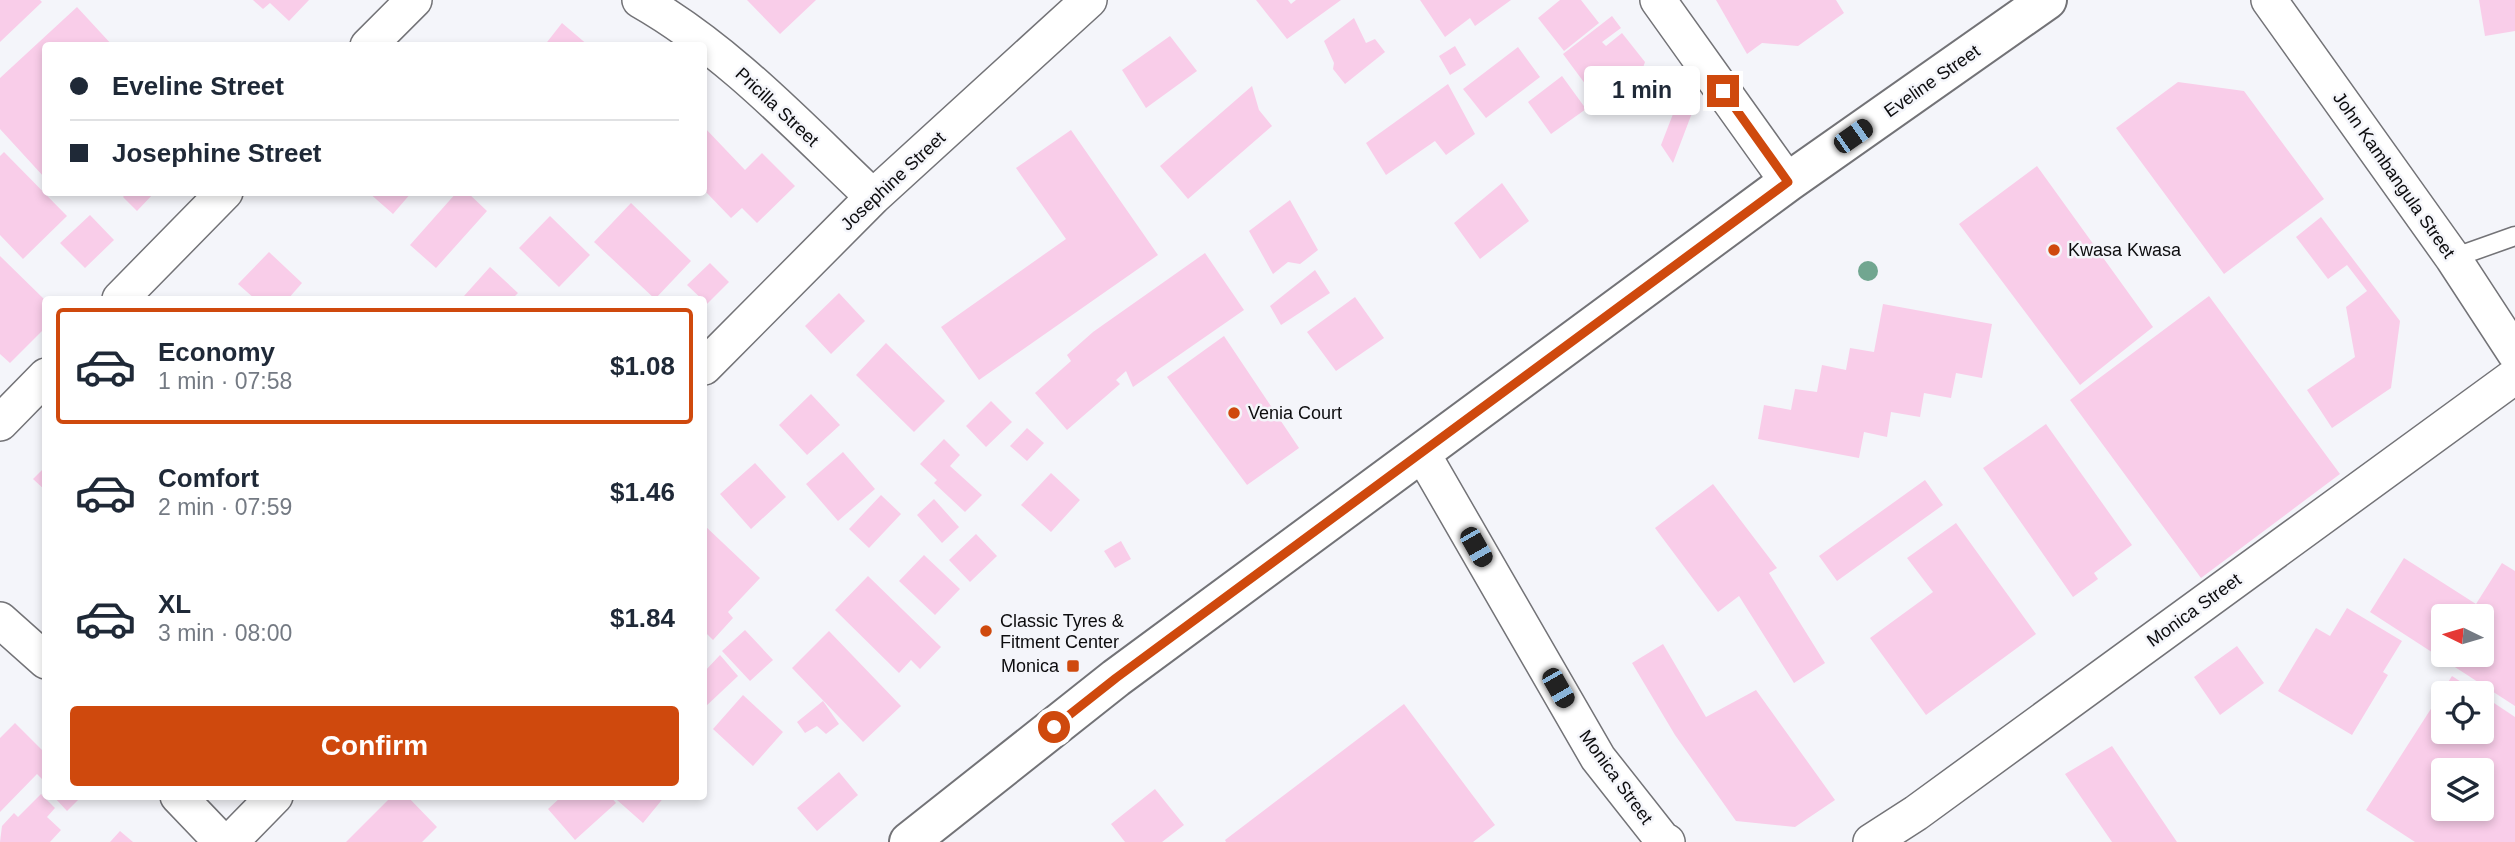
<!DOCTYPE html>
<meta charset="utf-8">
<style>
:root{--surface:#fff;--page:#f2f2f3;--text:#1f2937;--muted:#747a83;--line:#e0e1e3;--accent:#cf490d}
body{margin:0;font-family:Arial,sans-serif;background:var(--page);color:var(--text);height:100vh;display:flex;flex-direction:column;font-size:26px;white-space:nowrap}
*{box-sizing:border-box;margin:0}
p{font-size:23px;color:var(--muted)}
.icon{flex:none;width:38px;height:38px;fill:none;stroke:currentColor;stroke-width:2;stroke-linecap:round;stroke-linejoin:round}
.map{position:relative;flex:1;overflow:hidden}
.panel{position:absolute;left:42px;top:296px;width:665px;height:504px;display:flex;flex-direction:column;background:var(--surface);border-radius:7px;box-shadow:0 4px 10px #0003}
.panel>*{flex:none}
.top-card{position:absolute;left:42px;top:42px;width:665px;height:154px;border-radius:7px;box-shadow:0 4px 10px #0003;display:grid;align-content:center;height:154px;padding:0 28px;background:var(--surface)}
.needle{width:46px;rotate:275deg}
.fabs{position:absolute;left:2431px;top:604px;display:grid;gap:14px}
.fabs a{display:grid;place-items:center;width:63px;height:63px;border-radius:7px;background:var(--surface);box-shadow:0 4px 10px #0003;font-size:35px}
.end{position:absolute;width:32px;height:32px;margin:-16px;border:9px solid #cf490d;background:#fff;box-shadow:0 0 0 4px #fff}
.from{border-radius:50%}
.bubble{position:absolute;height:49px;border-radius:7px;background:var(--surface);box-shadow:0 4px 10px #0003;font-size:23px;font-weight:600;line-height:49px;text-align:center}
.car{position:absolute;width:21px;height:42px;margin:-21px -10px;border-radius:9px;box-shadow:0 0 5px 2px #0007;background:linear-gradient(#222 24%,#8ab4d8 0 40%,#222 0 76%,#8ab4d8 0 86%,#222 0)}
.top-card b{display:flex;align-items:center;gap:24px;height:66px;font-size:26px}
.top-card b+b{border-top:2px solid var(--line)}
.top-card i{width:18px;height:18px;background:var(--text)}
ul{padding:12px 0 0;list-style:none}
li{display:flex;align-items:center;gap:21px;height:116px;margin:0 14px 10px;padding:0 14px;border:4px solid transparent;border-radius:7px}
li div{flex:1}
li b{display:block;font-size:26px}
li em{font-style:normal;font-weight:600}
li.selected{border-color:var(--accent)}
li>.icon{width:63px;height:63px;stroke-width:1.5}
.primary-button{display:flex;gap:14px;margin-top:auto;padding:14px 28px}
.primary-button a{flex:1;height:80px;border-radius:7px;background:var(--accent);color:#fff;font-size:28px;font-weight:600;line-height:80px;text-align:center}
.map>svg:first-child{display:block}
.building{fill:#f9cde9;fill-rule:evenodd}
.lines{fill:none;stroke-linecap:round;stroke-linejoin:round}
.service-casing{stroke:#737377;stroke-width:21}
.minor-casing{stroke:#737377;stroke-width:38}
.tertiary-casing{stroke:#737377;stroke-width:42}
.service{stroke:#fff;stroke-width:18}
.minor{stroke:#fff;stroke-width:35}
.tertiary{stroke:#fff;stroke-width:38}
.tree{fill:#71a690}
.route{stroke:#cf490d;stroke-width:9}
.poi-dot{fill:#cf490d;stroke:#f4f5fa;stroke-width:2.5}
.labels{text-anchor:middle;stroke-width:5;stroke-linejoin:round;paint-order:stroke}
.street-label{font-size:18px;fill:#0c0c0e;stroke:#f4f5fa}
.poi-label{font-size:18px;fill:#0c0c0e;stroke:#f4f5fa;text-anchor:start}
</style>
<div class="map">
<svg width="2515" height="842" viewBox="0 0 2515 842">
<rect width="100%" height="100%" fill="#f4f5fa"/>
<path class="building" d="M0,0H40L42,2L0,42Z
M253,0H309L289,21L270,3L263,9Z
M747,0H816L780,34Z
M1256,0H1288L1291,4L1296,0H1341L1287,39Z
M1420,0H1511L1475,26L1470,18L1445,37Z
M1560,0H1581L1599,23L1564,51L1538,18Z
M1716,0H1836L1844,13L1798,46L1762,43L1747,54Z
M2479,0H2515V31L2485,36Z
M77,7L113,46H46L44,177L0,129V78Z
M1612,16L1621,28L1602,42L1606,46L1622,33L1645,62L1637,85L1649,99L1630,113L1615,92L1600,104L1563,54Z
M1354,18L1366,43L1375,39L1385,52L1345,84L1333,69L1334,63L1324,41Z
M562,23L589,46H544Z
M1170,36L1197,71L1146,108L1122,70Z
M1455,46L1466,65L1450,75L1439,56Z
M1518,47L1540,77L1486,118L1463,89Z
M1562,76L1586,109L1551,134L1528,102Z
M2178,82L2244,91L2324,199L2224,274L2116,128Z
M1448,84L1475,134L1446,155L1435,141L1386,175L1366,143Z
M1672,85L1692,113L1673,163L1661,145L1673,114L1660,94Z
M1252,86L1259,110L1272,126L1188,199L1160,166Z
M704,127L745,170L762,153L795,186L757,223L742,208L731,218L704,190Z
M1071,130L1158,255L979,380L941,327L1066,239L1016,168Z
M4,152L67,216L23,259L0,235V156Z
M2037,166L2153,327L2080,385L1959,224Z
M1502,183L1529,221L1480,259L1454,223Z
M127,192H155L137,211L123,197Z
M368,192H412L393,214Z
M457,192H467L487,211L436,268L410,245Z
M1290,200L1318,250L1300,264L1288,262L1273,274L1249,231Z
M631,203L691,261L655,299L594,242Z
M90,215L114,240L85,268L60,243Z
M550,216L590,255L559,287L519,248Z
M2321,217L2400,321L2391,388L2332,428L2307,390L2355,357L2346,307L2367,291L2347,265L2328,279L2296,237Z
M269,252L302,283L288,299H255L238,284Z
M1205,253L1244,310L1133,387L1126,371L1116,380L1120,384L1067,430L1035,393L1071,361L1067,355L1093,332Z
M0,256L46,301V327L10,363L0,354Z
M710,263L729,282L707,304L687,285Z
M490,267L518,293L512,299H468L464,296Z
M1315,270L1330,293L1281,325L1270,306Z
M839,293L865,321L831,354L805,326Z
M2209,296L2340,474L2201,578L2070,400Z
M1355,297L1384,338L1336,371L1307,332Z
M1883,304L1992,324L1982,378L1956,373L1951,398L1924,393L1920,417L1891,412L1887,437L1864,432L1859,458L1758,439L1764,405L1791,410L1795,389L1817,392L1822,365L1846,370L1850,348L1874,352Z
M1224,336L1299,448L1247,485L1167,377Z
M886,343L945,401L914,432L856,375Z
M811,394L840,425L807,455L779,425Z
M991,401L1012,422L986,447L966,426Z
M2046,424L2132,545L2094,573L2098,579L2073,597L1983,468Z
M1027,428L1044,443L1027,461L1010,446Z
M944,439L960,455L950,466L982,495L965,512L934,483L937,480L920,464Z
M843,452L875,489L838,521L806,484Z
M755,463L786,497L751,529L720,494Z
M46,466V491L33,479Z
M1051,473L1080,500L1051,532L1021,505Z
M1925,480L1943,505L1837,581L1819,556Z
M1713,484L1777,568L1769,573L1825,663L1794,683L1739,596L1718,612L1655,528Z
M881,495L901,514L869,548L849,529Z
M934,499L959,527L942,543L917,515Z
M1956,523L2036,634L1926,715L1870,638L1933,592L1907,558Z
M704,525L760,578L728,612L733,618L713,640L704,631Z
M976,534L997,556L970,582L949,560Z
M1121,541L1131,559L1115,568L1104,551Z
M924,555L960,589L935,615L899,581Z
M2404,558L2476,604L2502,563L2515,571V706L2370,612ZM2443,616H2482V654H2443Z
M868,576L941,647L920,669L911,660L899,673L835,610Z
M2347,608L2402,641L2383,672L2388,675L2352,735L2278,691L2316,628L2330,636Z
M745,630L773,660L750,681L722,651Z
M829,631L901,706L863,742L792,668Z
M1663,644L1706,717L1756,690L1835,800L1795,827L1736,821L1675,735L1632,663Z
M2237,646L2264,683L2220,715L2194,677Z
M720,655L738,676L704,708V672Z
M2452,676L2478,693H2443V732H2482V695L2515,717V842H2415L2366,810ZM2443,770H2482V808H2443Z
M743,695L783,732L753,766L713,729Z
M823,701L839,724L826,734L817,726L805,733L797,722Z
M1404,704L1495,825L1473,842H1226L1225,840Z
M15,723L46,754V775L42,779L37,774L0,812V738Z
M2112,746L2177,842H2112L2065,774Z
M839,772L858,795L817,831L797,808Z
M1155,789L1184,825L1162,842H1125L1111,824Z
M41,794L55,808L47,817L61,830L50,842H0L2,826L14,813L18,817Z
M53,796H82L67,811Z
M392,796H407L437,827L422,842H346Z
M562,796H610L616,803L575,840L548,809Z
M620,796H665L643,823L617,800Z
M120,831L133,842H110Z"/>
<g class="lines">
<g class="service-casing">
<path id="service" d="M2453,258L2515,236"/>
</g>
<g class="minor-casing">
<path id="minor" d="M640,0C728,50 800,128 873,197
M1658,0L1788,182
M2269,0L2453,258L2515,353
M368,46L414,0
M120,299L225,192
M704,367L873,197L1089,0
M0,423L46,376
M1422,453L1598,758L1662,839L1667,842
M0,620L46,661
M178,796L222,842
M230,842L275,796
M1871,842L1916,813L2515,376"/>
</g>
<g class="tertiary-casing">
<path id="tertiary" d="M909,842L1116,678L1788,182L2047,0"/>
</g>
<use href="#service" class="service"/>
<use href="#minor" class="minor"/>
<use href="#tertiary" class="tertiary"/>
</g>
<circle class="tree" cx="1868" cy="271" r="10"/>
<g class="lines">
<path class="route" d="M1054,727L1116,678L1788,182L1723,91"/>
</g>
<g class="poi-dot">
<circle cx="2054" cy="250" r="7"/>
<circle cx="1234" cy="413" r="7"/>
<circle cx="986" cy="631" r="7"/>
<rect x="1066" y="659" width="14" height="14" rx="3.5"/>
</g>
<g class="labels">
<g class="street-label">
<text transform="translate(1932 81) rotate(-35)" y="6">Eveline Street</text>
<text transform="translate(777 107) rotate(43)" y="6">Pricilla Street</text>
<text transform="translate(2394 175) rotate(55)" y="6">John Kambangula Street</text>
<text transform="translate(893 181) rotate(-43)" y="6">Josephine Street</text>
<text transform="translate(2194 610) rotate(-36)" y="6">Monica Street</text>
<text transform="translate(1616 777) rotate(54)" y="6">Monica Street</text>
</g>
<g class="poi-label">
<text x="2068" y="256">Kwasa Kwasa</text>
<text x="1248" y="419">Venia Court</text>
<text x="1000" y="627">Classic Tyres &amp;<tspan x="1000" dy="21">Fitment Center</tspan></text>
<text x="1059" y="672" text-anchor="end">Monica</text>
</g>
</g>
</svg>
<div class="fabs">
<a><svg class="needle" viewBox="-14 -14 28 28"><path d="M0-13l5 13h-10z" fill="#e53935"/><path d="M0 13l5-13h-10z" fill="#747a83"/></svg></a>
<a><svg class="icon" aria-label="locate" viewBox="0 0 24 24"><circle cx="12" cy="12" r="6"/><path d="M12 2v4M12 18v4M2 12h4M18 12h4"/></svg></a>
<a><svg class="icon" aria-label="layers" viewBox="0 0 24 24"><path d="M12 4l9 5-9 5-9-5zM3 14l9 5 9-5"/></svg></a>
</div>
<i class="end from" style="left:1054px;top:727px"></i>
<i class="end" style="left:1723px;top:91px"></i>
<div class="bubble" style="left:1584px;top:66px;width:116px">1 min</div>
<i class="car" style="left:1853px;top:136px;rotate:55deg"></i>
<i class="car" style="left:1476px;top:547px;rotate:150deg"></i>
<i class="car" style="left:1558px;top:688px;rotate:150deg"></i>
<div class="top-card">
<b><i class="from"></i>Eveline Street</b>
<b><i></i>Josephine Street</b>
</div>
<section class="panel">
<ul>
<li class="selected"><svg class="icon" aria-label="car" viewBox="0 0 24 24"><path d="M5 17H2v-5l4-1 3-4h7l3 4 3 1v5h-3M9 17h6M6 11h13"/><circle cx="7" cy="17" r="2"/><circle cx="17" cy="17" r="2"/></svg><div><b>Economy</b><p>1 min · 07:58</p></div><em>$1.08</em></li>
<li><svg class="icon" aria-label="car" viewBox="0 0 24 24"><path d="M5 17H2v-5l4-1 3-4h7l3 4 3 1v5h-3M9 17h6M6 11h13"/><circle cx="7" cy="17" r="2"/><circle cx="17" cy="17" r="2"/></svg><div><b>Comfort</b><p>2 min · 07:59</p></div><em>$1.46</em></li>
<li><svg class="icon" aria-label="car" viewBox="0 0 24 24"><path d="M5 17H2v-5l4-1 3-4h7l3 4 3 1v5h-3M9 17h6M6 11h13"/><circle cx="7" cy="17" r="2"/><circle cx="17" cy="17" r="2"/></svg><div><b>XL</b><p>3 min · 08:00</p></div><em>$1.84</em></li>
</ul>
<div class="primary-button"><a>Confirm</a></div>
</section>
</div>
